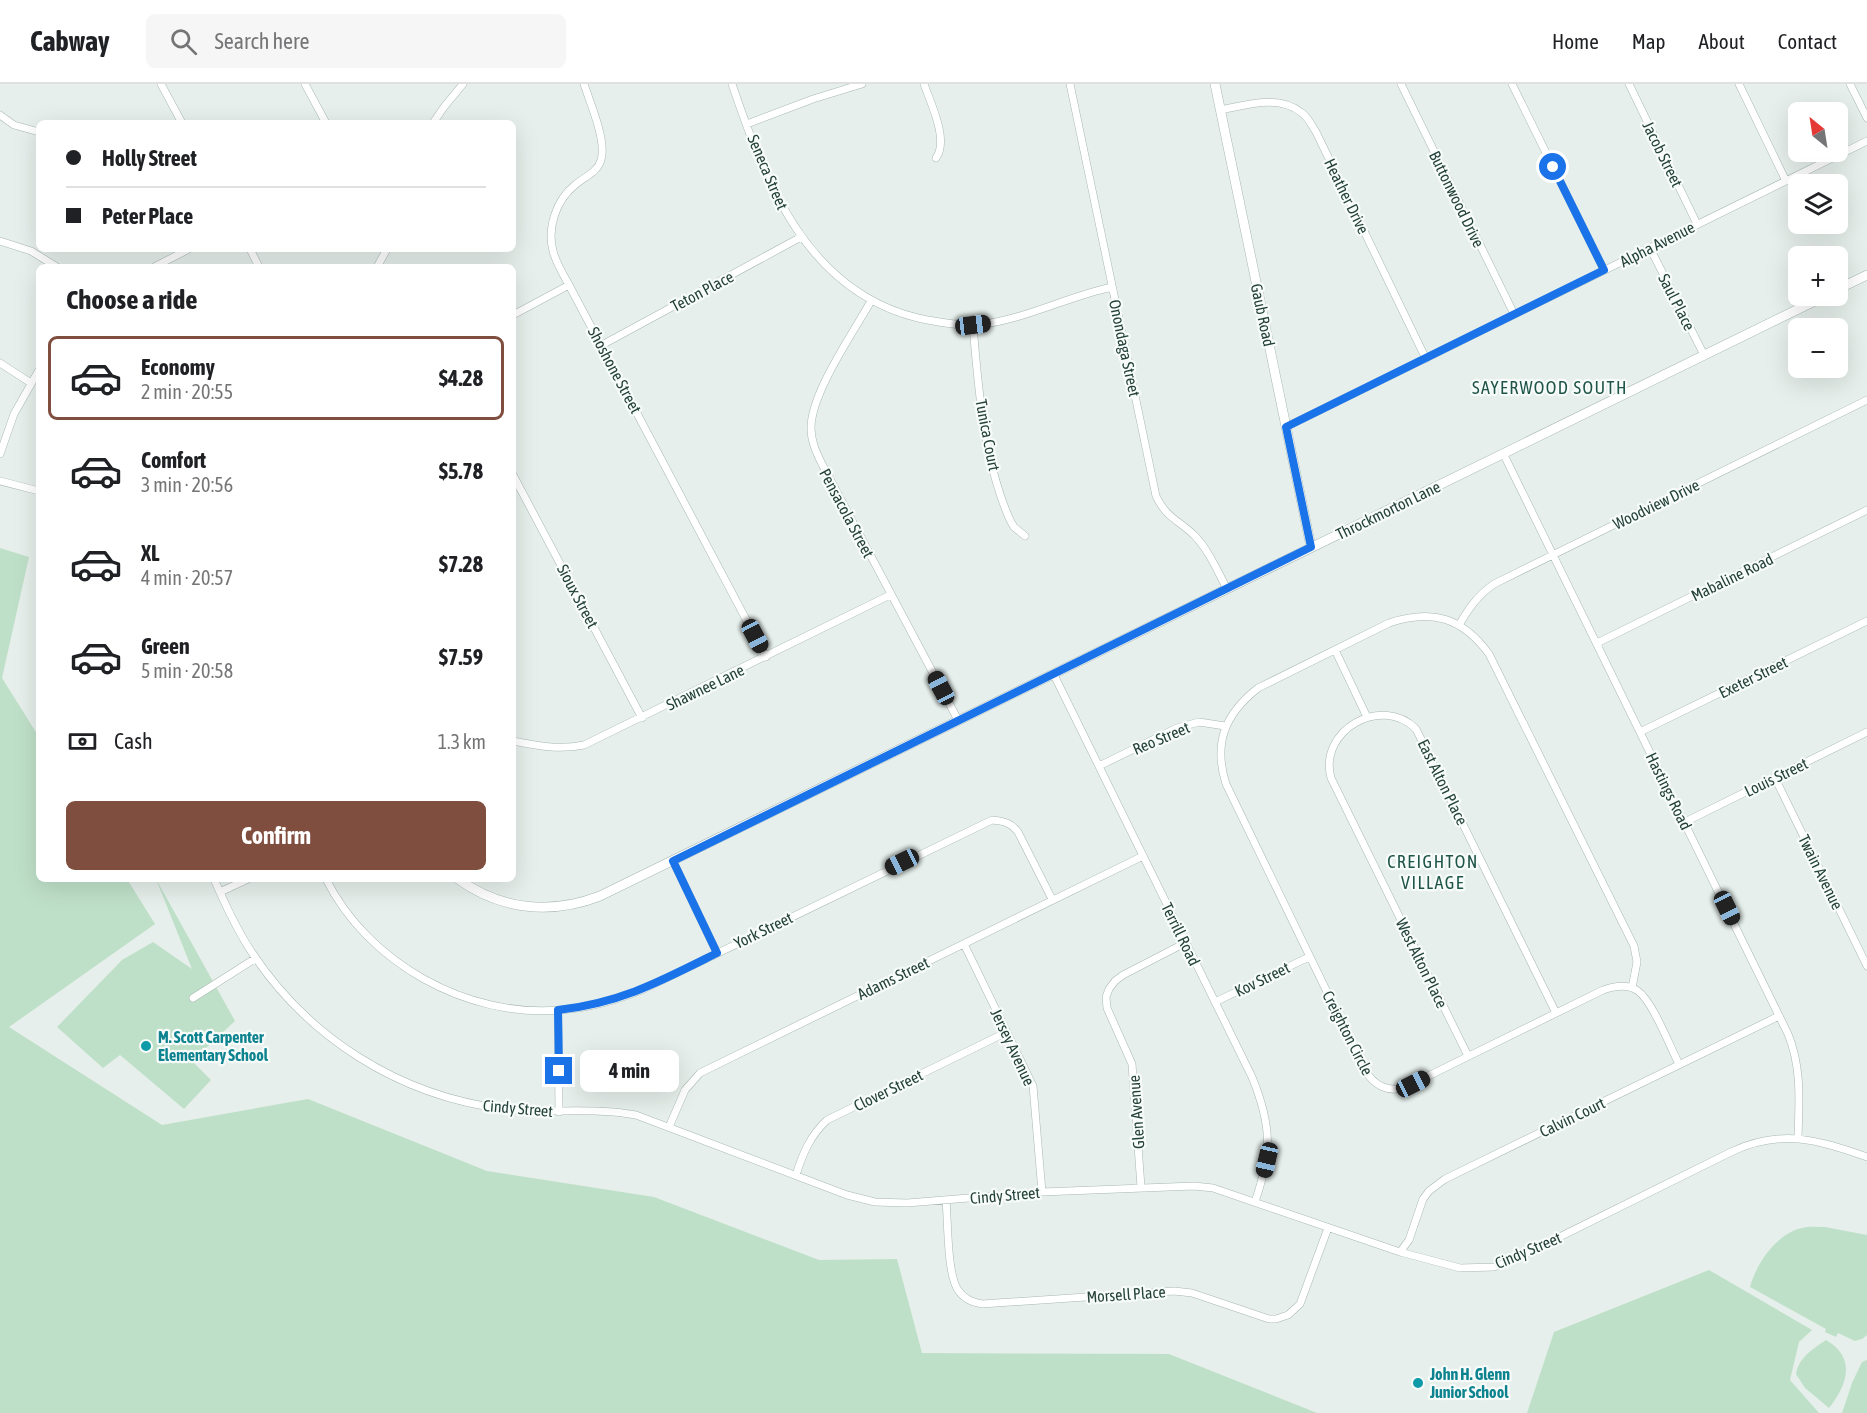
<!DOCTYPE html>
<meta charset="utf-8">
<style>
:root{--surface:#fff;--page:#f6f6f6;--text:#202124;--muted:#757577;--line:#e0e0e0;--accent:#7f4e3f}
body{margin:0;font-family:"Asap Condensed",sans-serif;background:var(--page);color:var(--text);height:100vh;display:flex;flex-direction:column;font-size:22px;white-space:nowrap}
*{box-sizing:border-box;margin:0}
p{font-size:20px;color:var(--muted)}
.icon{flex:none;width:33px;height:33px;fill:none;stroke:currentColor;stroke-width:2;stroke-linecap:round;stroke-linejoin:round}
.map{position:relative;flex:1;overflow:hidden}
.drawer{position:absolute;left:36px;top:180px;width:480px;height:618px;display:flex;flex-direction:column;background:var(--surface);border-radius:9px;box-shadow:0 6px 24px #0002}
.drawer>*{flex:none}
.guide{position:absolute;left:36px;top:36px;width:480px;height:132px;border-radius:9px;box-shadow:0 6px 24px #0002;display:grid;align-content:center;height:132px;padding:0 30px;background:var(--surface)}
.needle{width:39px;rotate:330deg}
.tools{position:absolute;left:1788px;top:18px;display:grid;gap:12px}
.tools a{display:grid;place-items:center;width:60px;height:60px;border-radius:9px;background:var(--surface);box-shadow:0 6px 24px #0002;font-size:30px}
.end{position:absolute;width:27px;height:27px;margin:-14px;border:8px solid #1a73e8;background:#fff;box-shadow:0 0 0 3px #fff}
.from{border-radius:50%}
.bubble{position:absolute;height:42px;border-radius:9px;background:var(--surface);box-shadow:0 6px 24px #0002;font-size:20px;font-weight:700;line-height:42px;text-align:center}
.car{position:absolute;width:18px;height:36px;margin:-18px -9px;border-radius:8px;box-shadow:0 0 4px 2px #0007;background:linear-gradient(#222 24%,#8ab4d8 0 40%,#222 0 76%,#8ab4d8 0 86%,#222 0)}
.guide b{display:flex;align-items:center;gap:21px;height:57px;font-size:22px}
.guide b+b{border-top:2px solid var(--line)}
.guide i{width:15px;height:15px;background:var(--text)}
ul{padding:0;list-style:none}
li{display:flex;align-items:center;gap:18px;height:84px;margin:0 12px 9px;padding:0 18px;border:3px solid transparent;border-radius:9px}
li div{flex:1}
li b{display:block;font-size:22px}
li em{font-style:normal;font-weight:700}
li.on{border-color:var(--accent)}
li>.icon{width:54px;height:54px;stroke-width:1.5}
h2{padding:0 30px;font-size:27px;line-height:72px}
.pay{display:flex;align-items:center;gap:15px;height:66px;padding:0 30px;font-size:22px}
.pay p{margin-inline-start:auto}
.cta{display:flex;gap:12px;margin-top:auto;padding:12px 30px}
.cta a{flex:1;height:69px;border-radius:9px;background:var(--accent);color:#fff;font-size:24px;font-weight:700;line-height:69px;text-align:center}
header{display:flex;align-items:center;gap:36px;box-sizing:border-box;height:84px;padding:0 30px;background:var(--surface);border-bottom:2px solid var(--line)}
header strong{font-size:28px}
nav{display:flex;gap:33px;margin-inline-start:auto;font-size:21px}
.search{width:420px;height:54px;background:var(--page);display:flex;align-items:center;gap:15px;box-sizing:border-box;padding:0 21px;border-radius:9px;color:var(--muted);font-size:22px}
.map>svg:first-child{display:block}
.green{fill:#bfe0c8}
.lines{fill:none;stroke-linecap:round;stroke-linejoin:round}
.minor-casing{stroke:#a8b8b2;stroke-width:8}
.tertiary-casing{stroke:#a8b8b2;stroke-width:10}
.minor{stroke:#fff;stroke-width:7}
.tertiary{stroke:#fff;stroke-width:9}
.route{stroke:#1a73e8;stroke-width:8}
.culture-dot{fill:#0f9aa8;stroke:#f7fbf9;stroke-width:2}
.labels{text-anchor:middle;stroke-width:4.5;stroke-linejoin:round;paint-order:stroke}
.street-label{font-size:16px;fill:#24423a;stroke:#f7fbf9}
.culture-label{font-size:16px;font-weight:bold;fill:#0d838f;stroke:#f7fbf9;text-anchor:start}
.neighbourhood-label{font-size:18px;letter-spacing:1.5px;fill:#1f5548;stroke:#f7fbf9}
</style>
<header>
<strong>Cabway</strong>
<div class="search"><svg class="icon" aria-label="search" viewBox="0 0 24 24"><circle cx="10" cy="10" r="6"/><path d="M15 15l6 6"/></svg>Search here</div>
<nav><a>Home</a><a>Map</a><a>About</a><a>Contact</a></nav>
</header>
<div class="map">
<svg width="1867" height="1329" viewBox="0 0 1867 1329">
<rect width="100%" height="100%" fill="#e6efeb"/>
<path class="green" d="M0,464L29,473L2,594L39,653V795H127L155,840L9,943L162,1041L308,1015L487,1087L654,1113L819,1176L897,1175L922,1269L1169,1270L1317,1329H0Z
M156,795L235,937L192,977L211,996L184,1025L120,971L103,984L57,943L122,876L153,858L192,885Z
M1825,1143L1867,1151V1251L1862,1255L1855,1257L1838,1249L1836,1253L1825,1248L1826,1245L1750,1203C1756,1180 1777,1149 1802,1144C1809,1142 1818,1143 1825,1143Z
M1709,1186L1812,1246L1799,1258L1790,1296L1819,1329H1527L1554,1248Z
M1826,1256C1857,1274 1847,1301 1829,1324L1805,1304L1796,1290C1799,1273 1813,1265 1826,1256Z
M1867,1276V1329H1842L1852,1299L1862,1278Z"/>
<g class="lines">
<g class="minor-casing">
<path id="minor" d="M161,0L182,39
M305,0L326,39
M584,0C590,19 607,57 601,76C598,88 584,93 575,101C556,116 547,144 553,167C556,179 563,190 569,201L766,573
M732,0C765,97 806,207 918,234C937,238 958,242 977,241C1024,236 1066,213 1112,203
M924,0C931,20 949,56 936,74
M1070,0L1156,412C1167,435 1179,436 1195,452C1209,467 1217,486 1227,505
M1401,0L1514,230
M1512,0L1604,186
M1629,0L1697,140
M1739,0L1786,97
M1850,0L1867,34
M1220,26C1247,21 1279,10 1302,29C1308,33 1312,42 1316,48L1426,275
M0,31L14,41L39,48
M433,39L444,23L463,0
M747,40L813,15L862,0
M0,157L31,167L57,183
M1650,164L1704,271
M250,165L259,183
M154,183L189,165
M377,183L387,165
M871,217C853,249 811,309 811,344C811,357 816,368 822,380L958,636
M513,231L569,201
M973,241C978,303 984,378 1010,436L1014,443L1025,452
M602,261L801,153
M0,279L31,299
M1286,343L1867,57
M1503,369L1788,950C1802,984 1799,1018 1798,1054
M0,370L14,330L39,286
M513,391L642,634
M0,397L39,407
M1459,541C1469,524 1478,511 1494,500L1867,316
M1597,559L1867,426
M1335,566L1367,633
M1054,591L1252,993C1272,1042 1272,1068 1255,1118
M1640,648L1867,537
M513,657C538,662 559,666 584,661L890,511
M1099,682L1177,644L1199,638L1225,642
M1775,694L1867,882
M1685,738L1867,648
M673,777L717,869
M214,795C224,818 235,842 249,864C306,953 399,1012 504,1025C548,1030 593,1023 636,1031L847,1111L875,1118L907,1119L1042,1108L1194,1102L1213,1104L1400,1168L1460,1184L1494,1183L1511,1177L1731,1068C1781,1044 1818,1056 1867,1073
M326,795C368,879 467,934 560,926C589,924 617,916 644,905L992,736C1004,737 1011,739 1018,748L1052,815
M220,808L248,795
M964,860L1033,1002L1042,1108
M1632,904L1637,878L1634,862L1489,570C1462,533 1432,525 1389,539L1258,604C1225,630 1213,659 1226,700L1365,986C1374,1002 1389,1009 1406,1003L1603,906C1614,902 1628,900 1638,907C1653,918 1670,963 1679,980
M193,914L256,874
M1215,918L1309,873
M558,926L559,1028
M1468,972L1331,694C1318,647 1381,610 1416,645L1556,929
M669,1043L685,1006L700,989L1143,772
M796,1091C803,1069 810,1052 827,1036L1007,948
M1141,1103L1132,980L1107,924L1106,913L1109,905L1115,897L1123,891L1185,859
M946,1116C948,1137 947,1190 958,1206C964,1215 972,1218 982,1220L1174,1207L1192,1209L1269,1235H1276L1288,1231L1300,1220L1328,1144
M1400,1168L1409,1156L1423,1115L1429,1107L1445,1095L1779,932"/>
</g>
<g class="tertiary-casing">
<path id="tertiary" d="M1215,0L1311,463
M1838,205L1867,191
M458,795C501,826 551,831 600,812L1825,212"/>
</g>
<use href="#minor" class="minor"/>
<use href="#tertiary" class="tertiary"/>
</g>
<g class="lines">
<path class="route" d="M559,987L558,926C621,919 661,897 717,869L673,777L1311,463L1286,343L1604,186L1553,83"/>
</g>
<g class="culture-dot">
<circle cx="146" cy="962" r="6"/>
<circle cx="1418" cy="1299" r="6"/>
</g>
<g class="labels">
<g class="street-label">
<text transform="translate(1663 70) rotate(64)" y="6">Jacob Street</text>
<text transform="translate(768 88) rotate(67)" y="6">Seneca Street</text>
<text transform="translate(1347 112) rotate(64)" y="6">Heather Drive</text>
<text transform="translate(1457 115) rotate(64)" y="6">Buttonwood Drive</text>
<text transform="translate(1657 160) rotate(-27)" y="6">Alpha Avenue</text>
<text transform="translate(702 207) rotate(-28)" y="6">Teton Place</text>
<text transform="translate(1677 218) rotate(63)" y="6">Saul Place</text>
<text transform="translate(1263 231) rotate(78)" y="6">Gaub Road</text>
<text transform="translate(1125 264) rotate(78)" y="6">Onondaga Street</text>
<text transform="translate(615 286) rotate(62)" y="6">Shoshone Street</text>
<text transform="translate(988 351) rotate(79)" y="6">Tunica Court</text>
<text transform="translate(1656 420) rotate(-26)" y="6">Woodview Drive</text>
<text transform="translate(1388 426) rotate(-26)" y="6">Throckmorton Lane</text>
<text transform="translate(847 429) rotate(62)" y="6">Pensacola Street</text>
<text transform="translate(1732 493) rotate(-26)" y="6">Mabaline Road</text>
<text transform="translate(578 512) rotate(62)" y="6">Sioux Street</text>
<text transform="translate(1753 593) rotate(-26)" y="6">Exeter Street</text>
<text transform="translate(705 603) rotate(-26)" y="6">Shawnee Lane</text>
<text transform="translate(1161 654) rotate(-23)" y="6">Reo Street</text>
<text transform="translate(1776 693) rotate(-26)" y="6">Louis Street</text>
<text transform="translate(1443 698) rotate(64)" y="6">East Alton Place</text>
<text transform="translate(1669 707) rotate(64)" y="6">Hastings Road</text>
<text transform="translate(1821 788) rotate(64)" y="6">Twain Avenue</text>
<text transform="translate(763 846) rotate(-26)" y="6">York Street</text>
<text transform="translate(1181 850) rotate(64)" y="6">Terrill Road</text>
<text transform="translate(1422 879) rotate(64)" y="6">West Alton Place</text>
<text transform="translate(893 894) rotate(-26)" y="6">Adams Street</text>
<text transform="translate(1262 895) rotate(-26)" y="6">Kov Street</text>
<text transform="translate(1348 949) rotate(63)" y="6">Creighton Circle</text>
<text transform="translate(1013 963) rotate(65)" y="6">Jersey Avenue</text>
<text transform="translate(888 1006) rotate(-26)" y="6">Clover Street</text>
<text transform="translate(518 1024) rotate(5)" y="6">Cindy Street</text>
<text transform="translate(1136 1028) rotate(-94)" y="6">Glen Avenue</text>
<text transform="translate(1572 1033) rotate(-26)" y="6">Calvin Court</text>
<text transform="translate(1005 1111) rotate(-5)" y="6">Cindy Street</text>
<text transform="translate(1528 1166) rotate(-23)" y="6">Cindy Street</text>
<text transform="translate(1126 1210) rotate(-4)" y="6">Morsell Place</text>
</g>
<g class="culture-label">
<text x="158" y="959">M. Scott Carpenter<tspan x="158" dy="18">Elementary School</tspan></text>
<text x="1430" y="1296">John H. Glenn<tspan x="1430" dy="18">Junior School</tspan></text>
</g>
<g class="neighbourhood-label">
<text x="1550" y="310">SAYERWOOD SOUTH</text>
<text x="1433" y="784">CREIGHTON<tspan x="1433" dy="21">VILLAGE</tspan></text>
</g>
</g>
</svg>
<div class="tools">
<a><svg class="needle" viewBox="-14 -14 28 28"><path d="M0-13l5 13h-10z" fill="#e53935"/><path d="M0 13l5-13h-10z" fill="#757577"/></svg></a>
<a><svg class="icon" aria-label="layers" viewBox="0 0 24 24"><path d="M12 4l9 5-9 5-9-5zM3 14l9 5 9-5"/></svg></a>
<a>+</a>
<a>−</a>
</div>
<i class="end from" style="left:1553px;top:83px"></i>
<i class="end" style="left:559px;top:987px"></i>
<div class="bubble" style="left:580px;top:966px;width:99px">4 min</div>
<i class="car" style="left:973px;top:241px;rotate:83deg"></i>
<i class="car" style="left:755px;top:552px;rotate:152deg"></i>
<i class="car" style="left:941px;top:604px;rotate:332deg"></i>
<i class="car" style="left:902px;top:778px;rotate:244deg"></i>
<i class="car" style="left:1727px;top:824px;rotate:154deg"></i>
<i class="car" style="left:1413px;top:1000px;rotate:63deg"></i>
<i class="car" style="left:1267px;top:1076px;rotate:193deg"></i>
<div class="guide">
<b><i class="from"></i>Holly Street</b>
<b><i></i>Peter Place</b>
</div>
<section class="drawer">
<h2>Choose a ride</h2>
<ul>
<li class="on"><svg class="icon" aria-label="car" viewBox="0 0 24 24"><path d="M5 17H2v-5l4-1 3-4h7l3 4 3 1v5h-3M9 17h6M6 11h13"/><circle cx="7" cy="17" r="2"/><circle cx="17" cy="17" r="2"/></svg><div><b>Economy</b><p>2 min · 20:55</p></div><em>$4.28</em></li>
<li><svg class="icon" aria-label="car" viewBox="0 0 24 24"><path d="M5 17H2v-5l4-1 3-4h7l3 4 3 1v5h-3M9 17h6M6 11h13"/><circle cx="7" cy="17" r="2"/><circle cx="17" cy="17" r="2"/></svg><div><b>Comfort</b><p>3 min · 20:56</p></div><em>$5.78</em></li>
<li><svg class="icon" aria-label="car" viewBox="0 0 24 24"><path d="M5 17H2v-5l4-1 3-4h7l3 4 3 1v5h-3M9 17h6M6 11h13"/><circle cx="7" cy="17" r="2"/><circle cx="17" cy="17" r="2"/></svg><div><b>XL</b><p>4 min · 20:57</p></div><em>$7.28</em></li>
<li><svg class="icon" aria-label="car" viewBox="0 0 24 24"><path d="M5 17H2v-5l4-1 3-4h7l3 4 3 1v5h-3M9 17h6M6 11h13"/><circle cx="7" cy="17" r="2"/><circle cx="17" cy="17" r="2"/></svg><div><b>Green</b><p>5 min · 20:58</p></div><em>$7.59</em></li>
</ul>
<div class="pay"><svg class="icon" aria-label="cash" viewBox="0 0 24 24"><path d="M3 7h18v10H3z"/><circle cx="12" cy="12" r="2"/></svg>Cash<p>1.3 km</p></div>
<div class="cta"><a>Confirm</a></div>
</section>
</div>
